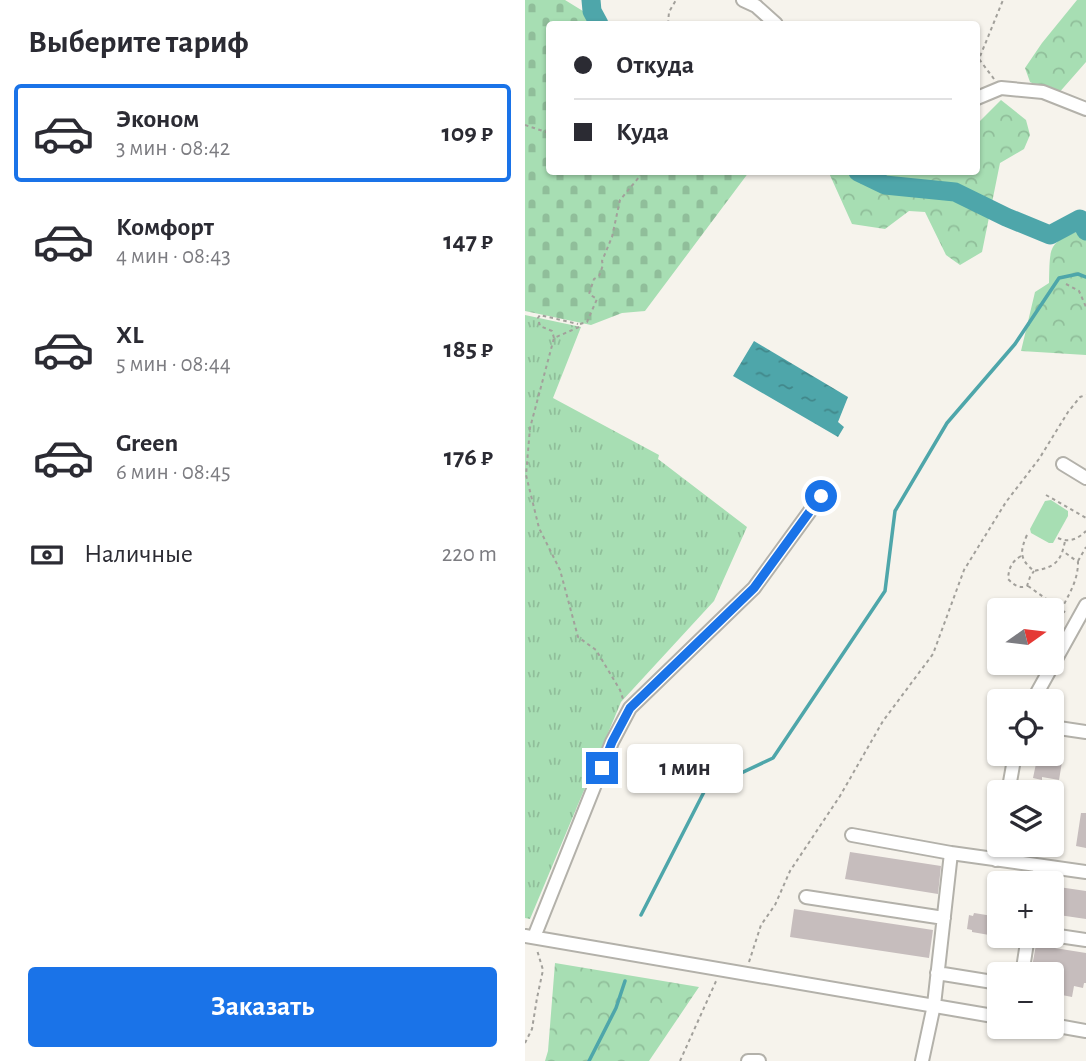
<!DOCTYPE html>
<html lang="ru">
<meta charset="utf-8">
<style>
:root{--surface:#fff;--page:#f7f7f7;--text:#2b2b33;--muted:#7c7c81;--line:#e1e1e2;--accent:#1a73e8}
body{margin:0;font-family:"Alegreya Sans",sans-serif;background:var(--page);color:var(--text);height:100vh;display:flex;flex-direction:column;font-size:26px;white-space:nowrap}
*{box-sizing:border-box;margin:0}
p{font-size:23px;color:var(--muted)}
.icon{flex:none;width:38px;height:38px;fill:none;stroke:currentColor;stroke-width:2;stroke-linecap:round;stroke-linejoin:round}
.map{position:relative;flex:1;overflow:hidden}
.sheet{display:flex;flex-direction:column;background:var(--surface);width:525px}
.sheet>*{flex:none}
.banner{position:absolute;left:21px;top:21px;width:434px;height:154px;border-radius:7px;box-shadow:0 2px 5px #0004;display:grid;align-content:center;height:154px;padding:0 28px;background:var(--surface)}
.needle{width:46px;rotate:76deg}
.fabs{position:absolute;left:462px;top:598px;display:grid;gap:14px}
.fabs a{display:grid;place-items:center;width:77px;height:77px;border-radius:7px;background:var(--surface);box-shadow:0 2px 5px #0004;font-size:35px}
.end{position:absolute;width:32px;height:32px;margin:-16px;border:9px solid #1a73e8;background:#fff;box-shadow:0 0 0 4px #fff}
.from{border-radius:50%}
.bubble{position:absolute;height:49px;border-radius:7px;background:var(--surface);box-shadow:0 2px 5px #0004;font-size:23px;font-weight:700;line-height:49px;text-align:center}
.banner b{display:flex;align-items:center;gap:24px;height:66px;font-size:26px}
.banner b+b{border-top:2px solid var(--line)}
.banner i{width:18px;height:18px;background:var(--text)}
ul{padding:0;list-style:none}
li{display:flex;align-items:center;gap:21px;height:98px;margin:0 14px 10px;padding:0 14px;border:4px solid transparent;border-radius:7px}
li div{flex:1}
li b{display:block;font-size:26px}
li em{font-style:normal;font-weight:700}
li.on{border-color:var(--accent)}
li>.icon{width:63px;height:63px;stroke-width:1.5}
h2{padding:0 28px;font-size:32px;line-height:84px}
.pay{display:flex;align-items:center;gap:18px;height:77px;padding:0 28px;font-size:26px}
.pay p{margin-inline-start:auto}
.action{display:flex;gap:14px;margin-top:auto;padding:14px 28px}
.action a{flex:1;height:80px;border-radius:7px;background:var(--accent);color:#fff;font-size:28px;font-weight:700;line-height:80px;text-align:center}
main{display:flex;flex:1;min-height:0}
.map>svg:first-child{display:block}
.grass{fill:url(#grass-tufts)}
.forest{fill:url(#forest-crowns)}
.cemetery{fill:url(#cemetery-stones)}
.pitch{fill:#a7deb3}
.water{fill:url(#water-ripples)}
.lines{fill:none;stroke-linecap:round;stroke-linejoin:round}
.stream{stroke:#4ea6aa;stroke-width:3.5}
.river{stroke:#4ea6aa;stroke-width:19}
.building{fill:#c6bdbd}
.minor-casing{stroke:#b3b1aa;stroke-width:16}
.path{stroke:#a2a09b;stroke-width:2;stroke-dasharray:3.5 3.5;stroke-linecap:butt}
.minor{stroke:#fff;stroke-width:12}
.route{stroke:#1a73e8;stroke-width:9}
</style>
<main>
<section class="sheet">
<h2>Выберите тариф</h2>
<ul>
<li class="on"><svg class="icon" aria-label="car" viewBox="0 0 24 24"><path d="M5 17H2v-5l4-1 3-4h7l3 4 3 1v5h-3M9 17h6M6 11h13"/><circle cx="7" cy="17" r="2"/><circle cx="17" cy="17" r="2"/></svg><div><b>Эконом</b><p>3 мин · 08:42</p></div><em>109 ₽</em></li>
<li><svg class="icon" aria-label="car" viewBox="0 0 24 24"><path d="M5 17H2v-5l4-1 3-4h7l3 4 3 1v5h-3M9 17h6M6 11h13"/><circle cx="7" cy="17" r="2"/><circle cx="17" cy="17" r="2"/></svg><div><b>Комфорт</b><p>4 мин · 08:43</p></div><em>147 ₽</em></li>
<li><svg class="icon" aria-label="car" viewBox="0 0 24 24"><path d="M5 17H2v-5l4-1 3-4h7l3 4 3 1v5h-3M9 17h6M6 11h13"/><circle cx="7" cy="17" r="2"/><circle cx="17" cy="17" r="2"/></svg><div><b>XL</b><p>5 мин · 08:44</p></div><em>185 ₽</em></li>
<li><svg class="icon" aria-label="car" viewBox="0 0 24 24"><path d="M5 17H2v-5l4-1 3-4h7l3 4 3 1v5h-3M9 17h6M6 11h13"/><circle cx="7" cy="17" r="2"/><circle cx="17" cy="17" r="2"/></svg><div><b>Green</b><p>6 мин · 08:45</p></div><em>176 ₽</em></li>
</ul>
<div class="pay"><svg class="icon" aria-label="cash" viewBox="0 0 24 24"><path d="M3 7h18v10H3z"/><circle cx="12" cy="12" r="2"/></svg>Наличные<p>220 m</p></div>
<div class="action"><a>Заказать</a></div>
</section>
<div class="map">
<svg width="561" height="1061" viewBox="0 0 561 1061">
<defs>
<pattern id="grass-tufts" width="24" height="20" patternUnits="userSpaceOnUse" patternTransform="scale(1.75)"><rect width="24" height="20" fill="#a7deb3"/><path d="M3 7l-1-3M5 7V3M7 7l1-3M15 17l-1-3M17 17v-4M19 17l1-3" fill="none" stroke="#90be9a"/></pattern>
<pattern id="forest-crowns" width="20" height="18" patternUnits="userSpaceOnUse" patternTransform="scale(1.75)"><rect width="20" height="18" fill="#a7deb3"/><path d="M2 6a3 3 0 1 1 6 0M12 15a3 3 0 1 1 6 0" fill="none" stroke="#90be9a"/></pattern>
<pattern id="cemetery-stones" width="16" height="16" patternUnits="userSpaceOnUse" patternTransform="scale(1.75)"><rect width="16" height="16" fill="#a7deb3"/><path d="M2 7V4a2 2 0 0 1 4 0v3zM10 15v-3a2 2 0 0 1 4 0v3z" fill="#90be9a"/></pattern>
<pattern id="water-ripples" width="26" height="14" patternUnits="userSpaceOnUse" patternTransform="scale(1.75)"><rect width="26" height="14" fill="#4ea6aa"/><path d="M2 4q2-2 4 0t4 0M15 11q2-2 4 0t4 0" fill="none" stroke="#41878a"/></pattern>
</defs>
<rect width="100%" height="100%" fill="#f6f3ec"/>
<path class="grass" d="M0,315L56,327L28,398L134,455L133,459L222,527L189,601L96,702L5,919L0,918Z"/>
<path class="forest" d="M552,0H561V62L532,95L505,82L500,68L517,43Z
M476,100L501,120L505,135L499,149L475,163L457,252L435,265L421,255L400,212L384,211L360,229L327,224L304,173L307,172H452V124Z
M561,228V355L496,351L510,292L524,283C525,243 523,243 561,228Z
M30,963L174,987L124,1061H20L23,1051Z"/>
<path class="cemetery" d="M0,0H40L79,24H24V172H224L120,311L97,313L66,325L0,311Z"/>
<path class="pitch" d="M526,500L543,511V516L528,543H524L506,533L505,529L520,501Z"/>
<path class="water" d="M229,341L323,397L313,422L319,427L313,437L208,376Z"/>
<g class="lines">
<path class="stream" d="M116,915L180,790L248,758L360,591L370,511L422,423L490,344L534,278L553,274L561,277
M64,1061L91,1008L100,981"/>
<path class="river" d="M66,0L67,11L74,24
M333,172L360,185L430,192L481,217L525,235L555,219L561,231"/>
</g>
<path class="building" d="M527,748L539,750L534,780L517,777V780L508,778L513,754H527Z
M556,813H561V848L551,846Z
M325,852L416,866L413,894L320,879Z
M527,886L561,891V919L527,914Z
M269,909L408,930L404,958L265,937Z
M449,913L474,917V934H471L470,936L447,932V930L442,929L444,915L448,916Z
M511,945L561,953V983H559L558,988L549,986L547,997L537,995L539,986L527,983V975H512V973L506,972Z"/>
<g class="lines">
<g class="minor-casing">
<path id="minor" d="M218,0L231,6L251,24
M452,98L476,88L518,92L561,109
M538,464L561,478
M507,702L561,605
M527,727L561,732
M483,793L490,754
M327,835L426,853
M471,860L474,841
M512,884L515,866
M281,897L419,918
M527,935L561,940
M0,936L474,1017
M9,937L87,742L105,708L229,588L296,496
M412,973L474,983
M497,975L503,936
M527,1025L561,1031
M223,1061H234
M397,1061L409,1005L426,853L561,872"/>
</g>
<path class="path" d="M143,24L144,12L151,0
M469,79L454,59L478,0
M0,125L24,133
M541,284L554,291L561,307
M55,324L62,322L72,299L64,294L69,279L74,276L78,265L77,261L87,237L95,200L115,176L116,172
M54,327L29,338L5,428L1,475L14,528L35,570L53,637L71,650L95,690L98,699
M29,338L27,331L15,326L13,318L15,315L53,324
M521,495L561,518
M502,535C495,551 494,559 509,571C530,567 536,562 540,541
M533,538C544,543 553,539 561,531
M496,556C486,562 484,568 483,579C489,585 494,589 502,586L505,577L509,571
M553,561L561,547
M503,586L541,613
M536,610C544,594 553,581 553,562L539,552
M224,962L236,925L250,905L265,871L315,796L358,721L408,654L439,570L481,502L514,459L543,412L555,397L561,395
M0,1043L7,1029L12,998L18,970L12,950
M155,1061L192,979"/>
<use href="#minor" class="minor"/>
</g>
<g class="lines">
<path class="route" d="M77,768L87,742L105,708L229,588L296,496"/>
</g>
</svg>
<div class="fabs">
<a><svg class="needle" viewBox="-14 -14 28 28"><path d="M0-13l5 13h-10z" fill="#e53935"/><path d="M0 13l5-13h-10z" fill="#7c7c81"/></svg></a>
<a><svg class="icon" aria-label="locate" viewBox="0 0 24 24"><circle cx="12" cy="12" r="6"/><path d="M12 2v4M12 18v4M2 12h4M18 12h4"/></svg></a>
<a><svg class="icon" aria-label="layers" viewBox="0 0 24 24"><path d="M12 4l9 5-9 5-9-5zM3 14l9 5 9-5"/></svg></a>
<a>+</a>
<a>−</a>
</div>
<i class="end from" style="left:296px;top:496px"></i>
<i class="end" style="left:77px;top:768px"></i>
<div class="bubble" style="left:102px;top:744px;width:116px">1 мин</div>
<div class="banner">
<b><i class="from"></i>Откуда</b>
<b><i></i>Куда</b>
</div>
</div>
</main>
